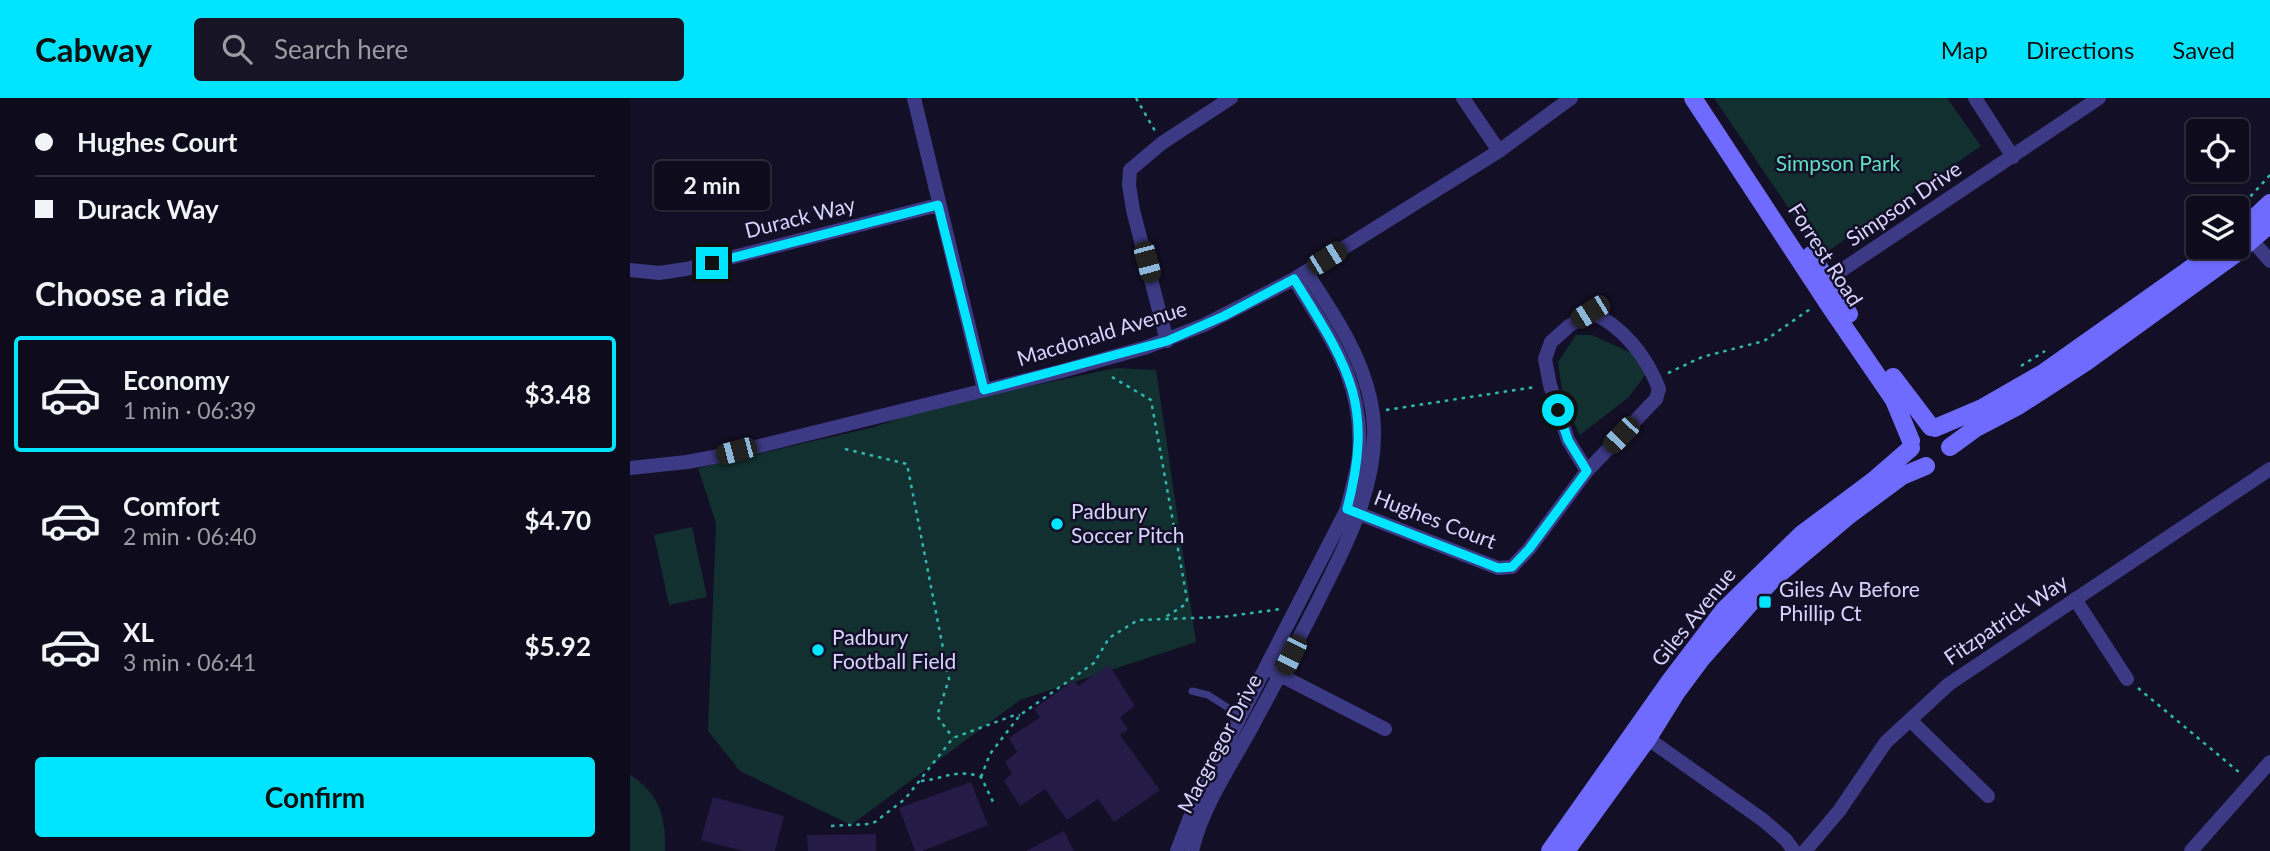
<!DOCTYPE html>
<meta charset="utf-8">
<style>
:root{--surface:#0e0b1c;--page:#171425;--text:#f1f3f6;--muted:#9b9ba3;--line:#2e2b3b;--accent:#00e5ff}
body{margin:0;font-family:Lato,sans-serif;background:var(--page);color:var(--text);height:100vh;display:flex;flex-direction:column;font-size:26px;white-space:nowrap}
*{box-sizing:border-box;margin:0}
p{font-size:23px;color:var(--muted)}
.icon{flex:none;width:38px;height:38px;fill:none;stroke:currentColor;stroke-width:2;stroke-linecap:round;stroke-linejoin:round}
.map{position:relative;flex:1;overflow:hidden}
.panel{display:flex;flex-direction:column;background:var(--surface);width:630px}
.panel>*{flex:none}
.banner{display:grid;align-content:center;height:154px;padding:0 35px;background:var(--surface)}
.tools{position:absolute;left:1556px;top:21px;display:grid;gap:14px}
.tools a{display:grid;place-items:center;width:63px;height:63px;border-radius:7px;background:var(--surface);box-shadow:0 2px 5px #0004,0 0 0 2px var(--line);font-size:35px}
.end{position:absolute;width:32px;height:32px;margin:-16px;border:9px solid #00e5ff;background:#111;box-shadow:0 0 0 4px #111}
.from{border-radius:50%}
.bubble{position:absolute;height:49px;border-radius:7px;background:var(--surface);box-shadow:0 2px 5px #0004,0 0 0 2px var(--line);font-size:23px;font-weight:700;line-height:49px;text-align:center}
.car{position:absolute;width:21px;height:42px;margin:-21px -10px;border-radius:9px;box-shadow:0 0 5px 2px #0007;background:linear-gradient(#222 24%,#8ab4d8 0 40%,#222 0 76%,#8ab4d8 0 86%,#222 0)}
.banner b{display:flex;align-items:center;gap:24px;height:66px;font-size:26px}
.banner b+b{border-top:2px solid var(--line)}
.banner i{width:18px;height:18px;background:var(--text)}
ul{padding:0;list-style:none}
li{display:flex;align-items:center;gap:21px;height:116px;margin:0 14px 10px;padding:0 21px;border:4px solid transparent;border-radius:7px}
li div{flex:1}
li b{display:block;font-size:26px}
li em{font-style:normal;font-weight:700}
li.current{border-color:var(--accent)}
li>.icon{width:63px;height:63px;stroke-width:1.5}
h2{padding:0 35px;font-size:32px;line-height:84px}
.button{display:flex;gap:14px;margin-top:auto;padding:14px 35px}
.button a{flex:1;height:80px;border-radius:7px;background:var(--accent);color:#111;font-size:28px;font-weight:700;line-height:80px;text-align:center}
header{display:flex;align-items:center;gap:42px;box-sizing:border-box;height:98px;padding:0 35px;background:var(--accent);color:#111}
header strong{font-size:33px}
nav{display:flex;gap:38px;margin-inline-start:auto;font-size:24px}
.search{width:490px;height:63px;background:var(--page);display:flex;align-items:center;gap:18px;box-sizing:border-box;padding:0 24px;border-radius:7px;color:var(--muted);font-size:26px}
main{display:flex;flex:1;min-height:0}
.map>svg:first-child{display:block}
.green{fill:#12302f}
.building{fill:#241b47}
.lines{fill:none;stroke-linecap:round;stroke-linejoin:round}
.path{stroke:#2fb8b0;stroke-width:2.5;stroke-dasharray:3.5 5;stroke-linecap:butt}
.lane{stroke:#3d3a85;stroke-width:7}
.street{stroke:#3d3a85;stroke-width:14}
.secondary{stroke:#6f6bff;stroke-width:18}
.route{stroke:#00e5ff;stroke-width:9}
.poi-dot{fill:#00e5ff;stroke:#130f26;stroke-width:2.5}
.labels{text-anchor:middle;stroke-width:5;stroke-linejoin:round;paint-order:stroke}
.park-label{font-size:21px;fill:#5fe0c0;stroke:#130f26}
.street-label{font-size:21px;fill:#d9d4ff;stroke:#130f26}
.poi-label{font-size:21px;fill:#d9d4ff;stroke:#130f26;text-anchor:start}
</style>
<header>
<strong>Cabway</strong>
<div class="search"><svg class="icon" aria-label="search" viewBox="0 0 24 24"><circle cx="10" cy="10" r="6"/><path d="M15 15l6 6"/></svg>Search here</div>
<nav><a>Map</a><a>Directions</a><a>Saved</a></nav>
</header>
<main>
<section class="panel">
<div class="banner">
<b><i class="from"></i>Hughes Court</b>
<b><i></i>Durack Way</b>
</div>
<h2>Choose a ride</h2>
<ul>
<li class="current"><svg class="icon" aria-label="car" viewBox="0 0 24 24"><path d="M5 17H2v-5l4-1 3-4h7l3 4 3 1v5h-3M9 17h6M6 11h13"/><circle cx="7" cy="17" r="2"/><circle cx="17" cy="17" r="2"/></svg><div><b>Economy</b><p>1 min · 06:39</p></div><em>$3.48</em></li>
<li><svg class="icon" aria-label="car" viewBox="0 0 24 24"><path d="M5 17H2v-5l4-1 3-4h7l3 4 3 1v5h-3M9 17h6M6 11h13"/><circle cx="7" cy="17" r="2"/><circle cx="17" cy="17" r="2"/></svg><div><b>Comfort</b><p>2 min · 06:40</p></div><em>$4.70</em></li>
<li><svg class="icon" aria-label="car" viewBox="0 0 24 24"><path d="M5 17H2v-5l4-1 3-4h7l3 4 3 1v5h-3M9 17h6M6 11h13"/><circle cx="7" cy="17" r="2"/><circle cx="17" cy="17" r="2"/></svg><div><b>XL</b><p>3 min · 06:41</p></div><em>$5.92</em></li>
</ul>
<div class="button"><a>Confirm</a></div>
</section>
<div class="map">
<svg width="1640" height="753" viewBox="0 0 1640 753">
<rect width="100%" height="100%" fill="#130f26"/>
<path class="green" d="M1084,0H1317L1351,48L1191,158Z
M946,237H962L1024,265L999,299L950,337L934,306L928,264Z
M486,270L526,272L566,544L390,602L221,727L110,673L78,633L86,425L68,370L244,329L307,308Z
M62,429L77,499L39,507L24,437Z
M0,677C30,696 36,719 35,753H0Z"/>
<path class="building" d="M479,567L505,608L490,619L498,632L490,637L530,692L484,724L468,701L437,722L415,691L390,708L374,683L382,675L375,664L387,654L379,640L410,619L404,611L444,582L448,588Z
M341,684L358,727L292,753H285L269,710Z
M83,699L154,718L145,753H113L71,742Z
M434,733L444,753H396Z
M246,736V753H178L177,737Z"/>
<g class="lines">
<path class="path" d="M506,0L525,33
M1609,111L1640,77
M1391,268L1415,253
M1038,275L1072,259L1134,243L1183,209
M482,279L521,302L557,501L556,506L534,520
M756,312L905,289
M215,351L277,366L319,581L307,618L323,640
M1508,590L1610,675
M351,679L360,656L390,617L464,565L479,540L508,522L592,519L651,511
M291,683C314,681 326,670 351,679L365,708
M201,728L239,726L245,724L275,701L323,640L382,618L390,617"/>
<path class="lane" d="M562,593L578,597L611,618"/>
<path class="street" d="M284,0L354,291
M833,0L869,53
M1345,0L1383,59
M1616,135L1640,163
M0,172L29,175L56,171L308,107
M1191,186L1469,0
M537,243L503,112L499,87L500,72L532,45L601,0
M0,370L57,364L89,358L432,273L517,249L574,227L664,181L869,53L941,0
M717,411L868,470L882,469L899,451L957,373L1026,301L1029,291C1017,259 992,227 960,214L939,228L921,244L915,261L920,287L938,342L957,373
M1445,501L1497,581
M644,574L755,631
M1280,622L1358,698
M1010,635L1133,722L1156,742L1164,753
M547,753L564,709L717,411C721,393 727,375 729,357C734,283 701,241 664,181
M562,753C572,710 598,672 619,634C642,592 664,550 686,507C715,448 751,385 743,317C736,263 705,218 676,174
M1175,753L1209,713L1256,644L1319,586L1640,371
M1561,753L1640,664"/>
<path class="secondary" d="M1063,0L1201,210L1264,302L1281,343
M1606,137L1640,105
M1181,157L1219,216
M1263,279L1301,329
M1305,330L1352,310L1413,275L1591,149
M1320,349L1346,330L1388,308L1456,264L1604,157L1640,126
M920,753L1040,583L1094,512L1172,436L1243,383L1281,350
M936,753L1018,640L1046,595L1072,560L1123,502L1143,481L1218,418L1272,378L1296,368"/>
</g>
<g class="lines">
<path class="route" d="M82,165L308,107L354,292L537,243L594,218L664,181C718,268 745,305 717,411L868,470L882,469L899,451L957,373L938,342L928,312"/>
</g>
<g class="poi-dot">
<circle cx="427" cy="426" r="7"/>
<rect x="1128" y="497" width="14" height="14" rx="3.5"/>
<circle cx="188" cy="552" r="7"/>
</g>
<g class="labels">
<g class="park-label">
<text x="1208" y="73">Simpson Park</text>
</g>
<g class="street-label">
<text transform="translate(1274 106) rotate(-34)" y="7">Simpson Drive</text>
<text transform="translate(170 120) rotate(-14)" y="7">Durack Way</text>
<text transform="translate(1195 157) rotate(57)" y="7">Forrest Road</text>
<text transform="translate(472 236) rotate(-17)" y="7">Macdonald Avenue</text>
<text transform="translate(805 422) rotate(21)" y="7">Hughes Court</text>
<text transform="translate(1064 519) rotate(-51)" y="7">Giles Avenue</text>
<text transform="translate(1376 522) rotate(-34)" y="7">Fitzpatrick Way</text>
<text transform="translate(590 646) rotate(-62)" y="7">Macgregor Drive</text>
</g>
<g class="poi-label">
<text x="441" y="421">Padbury<tspan x="441" dy="24">Soccer Pitch</tspan></text>
<text x="1149" y="499">Giles Av Before<tspan x="1149" dy="24">Phillip Ct</tspan></text>
<text x="202" y="547">Padbury<tspan x="202" dy="24">Football Field</tspan></text>
</g>
</g>
</svg>
<div class="tools">
<a><svg class="icon" aria-label="locate" viewBox="0 0 24 24"><circle cx="12" cy="12" r="6"/><path d="M12 2v4M12 18v4M2 12h4M18 12h4"/></svg></a>
<a><svg class="icon" aria-label="layers" viewBox="0 0 24 24"><path d="M12 4l9 5-9 5-9-5zM3 14l9 5 9-5"/></svg></a>
</div>
<i class="end from" style="left:928px;top:312px"></i>
<i class="end" style="left:82px;top:165px"></i>
<div class="bubble" style="left:24px;top:63px;width:116px">2 min</div>
<i class="car" style="left:697px;top:160px;rotate:58deg"></i>
<i class="car" style="left:517px;top:164px;rotate:165deg"></i>
<i class="car" style="left:960px;top:214px;rotate:238deg"></i>
<i class="car" style="left:991px;top:337px;rotate:224deg"></i>
<i class="car" style="left:106px;top:353px;rotate:255deg"></i>
<i class="car" style="left:661px;top:557px;rotate:206deg"></i>
</div>
</main>
